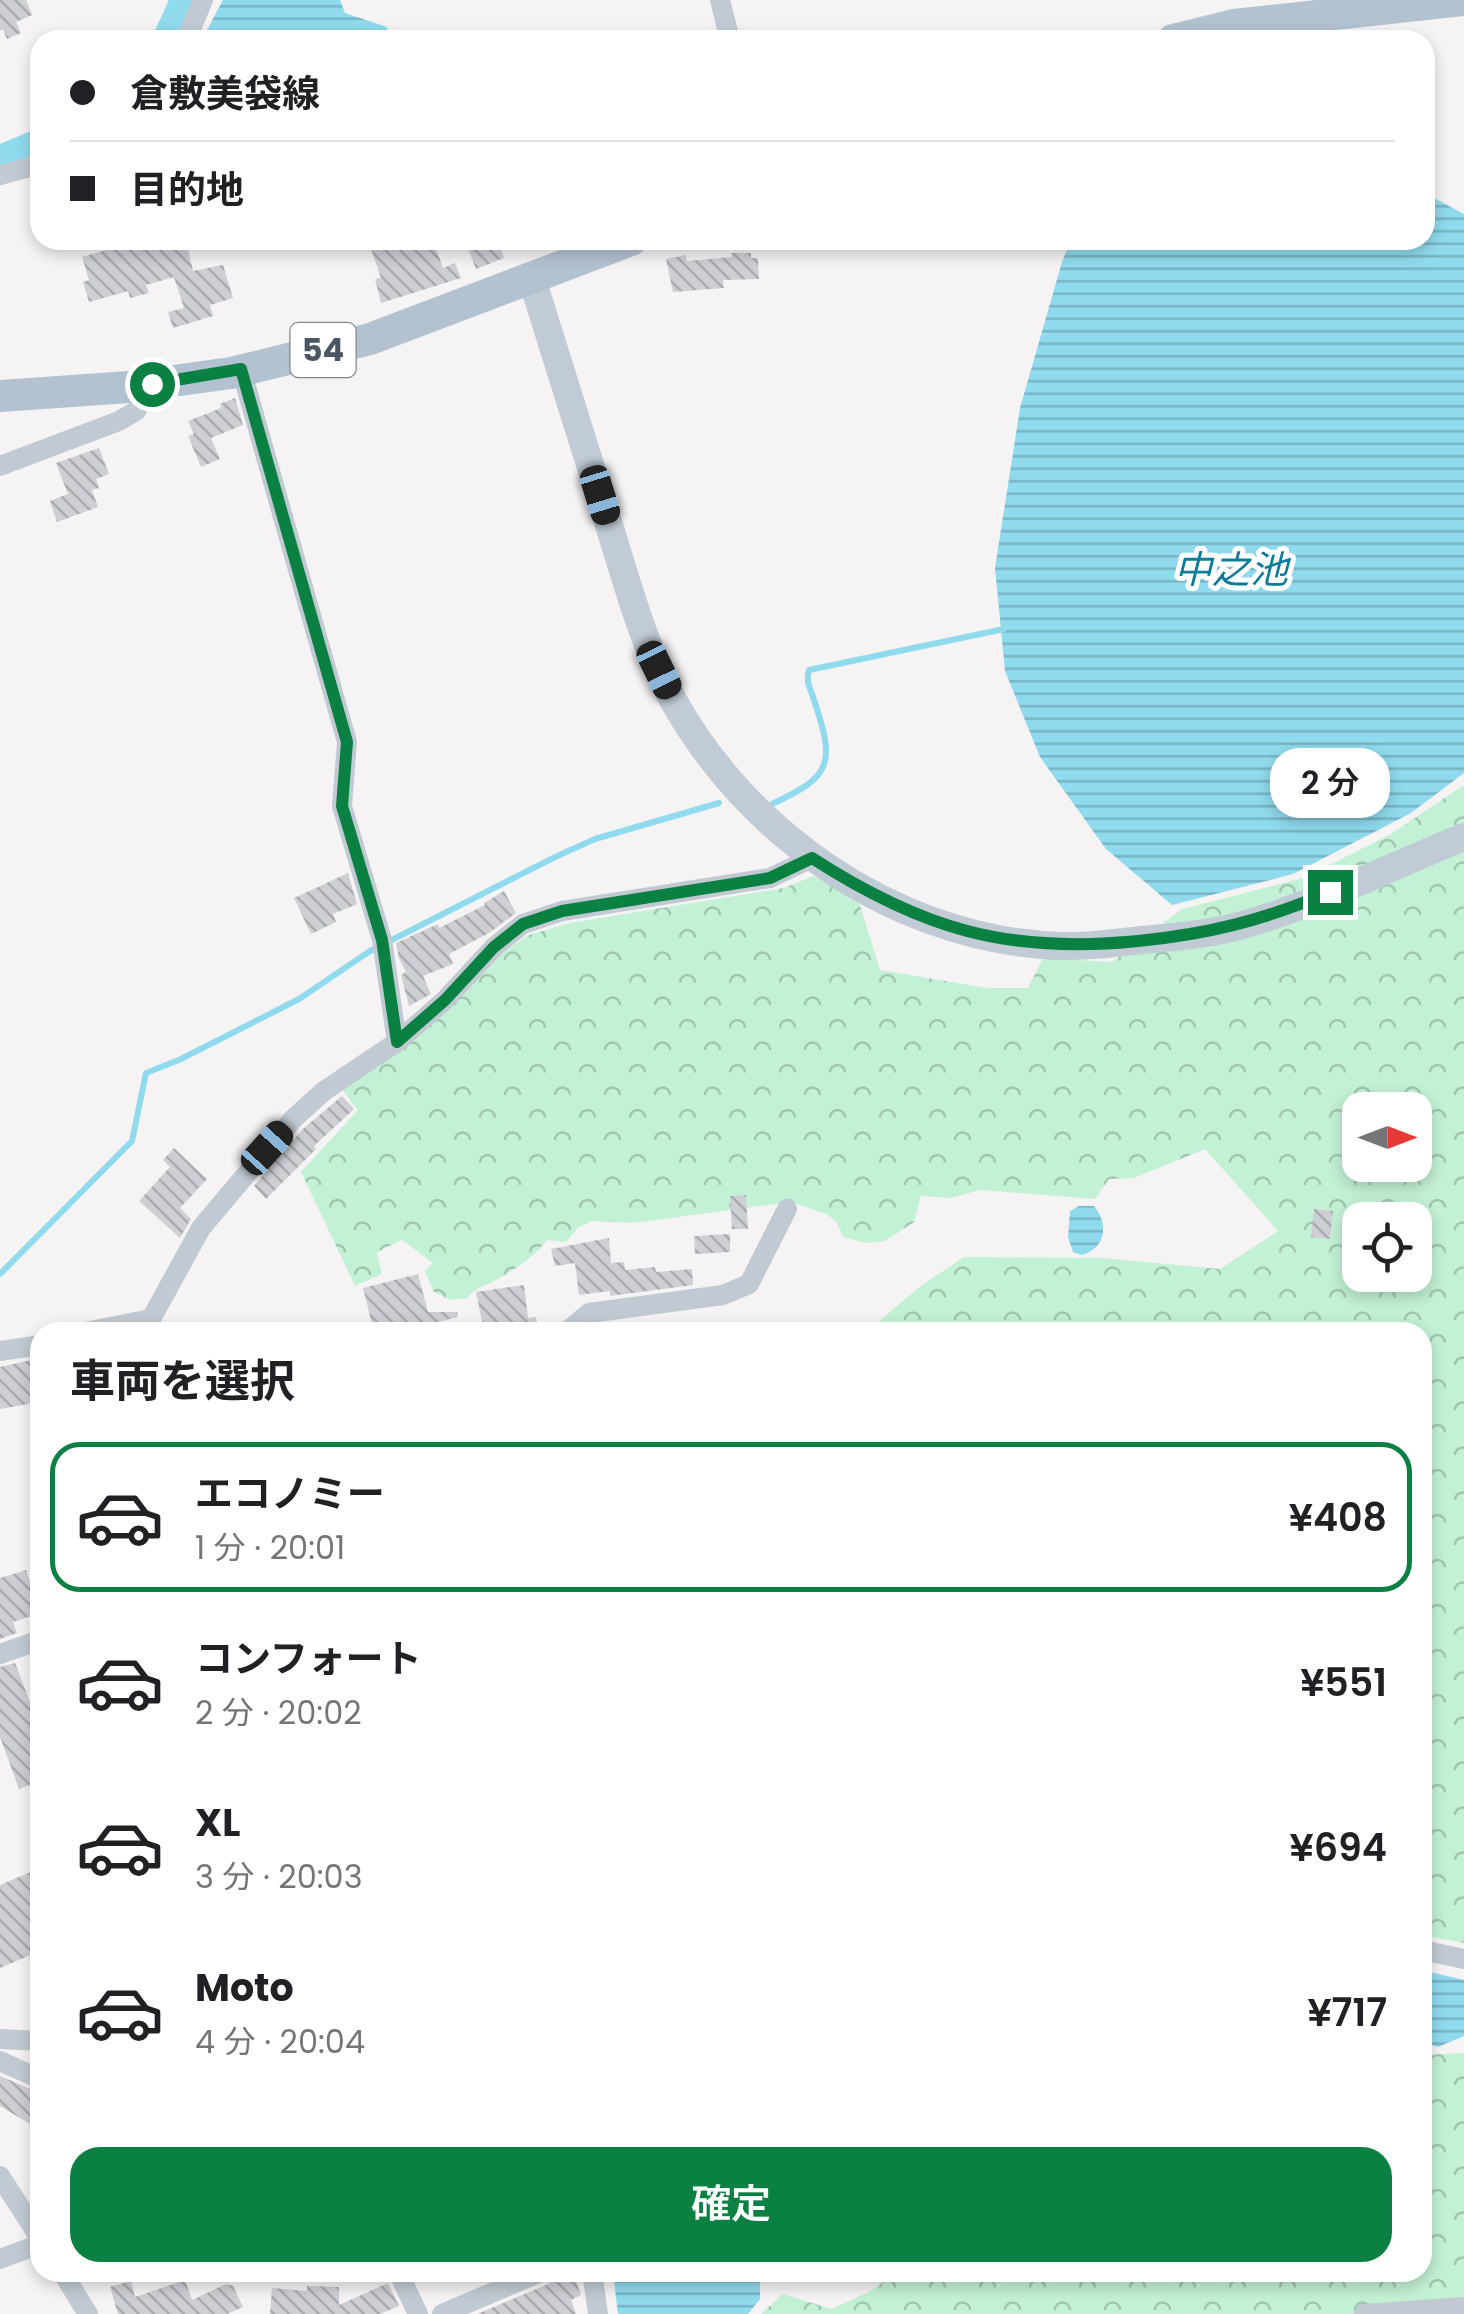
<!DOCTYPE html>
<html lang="ja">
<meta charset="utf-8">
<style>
:root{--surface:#fff;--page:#f6f6f6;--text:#202124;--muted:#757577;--line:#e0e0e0;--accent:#0b8043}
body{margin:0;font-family:Poppins,"Noto Sans JP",sans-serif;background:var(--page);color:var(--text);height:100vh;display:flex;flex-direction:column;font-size:38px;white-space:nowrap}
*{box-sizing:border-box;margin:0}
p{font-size:32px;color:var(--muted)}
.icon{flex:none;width:55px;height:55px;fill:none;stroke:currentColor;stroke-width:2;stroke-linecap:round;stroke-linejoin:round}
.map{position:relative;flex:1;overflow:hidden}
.sheet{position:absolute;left:30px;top:1322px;width:1402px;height:960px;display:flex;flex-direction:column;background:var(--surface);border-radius:30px;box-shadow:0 5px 15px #0003}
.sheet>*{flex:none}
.top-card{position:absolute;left:30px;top:30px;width:1405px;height:220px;border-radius:30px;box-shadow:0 5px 15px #0003;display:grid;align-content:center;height:220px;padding:0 40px;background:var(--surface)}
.needle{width:65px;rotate:90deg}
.buttons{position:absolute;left:1342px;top:1092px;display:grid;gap:20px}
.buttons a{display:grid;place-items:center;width:90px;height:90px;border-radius:20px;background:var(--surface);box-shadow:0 5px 15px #0003;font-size:50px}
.end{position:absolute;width:45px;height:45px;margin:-22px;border:12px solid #0b8043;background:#fff;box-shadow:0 0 0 5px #fff}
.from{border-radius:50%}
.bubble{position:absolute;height:70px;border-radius:30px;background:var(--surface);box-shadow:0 5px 15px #0003;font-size:32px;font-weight:600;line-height:70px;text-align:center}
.car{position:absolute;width:30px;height:60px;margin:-30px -15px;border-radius:12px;box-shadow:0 0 8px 2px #0007;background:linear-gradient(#222 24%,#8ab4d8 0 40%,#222 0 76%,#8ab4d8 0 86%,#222 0)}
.top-card b{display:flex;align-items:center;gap:35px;height:95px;font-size:38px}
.top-card b+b{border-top:2px solid var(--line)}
.top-card i{width:25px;height:25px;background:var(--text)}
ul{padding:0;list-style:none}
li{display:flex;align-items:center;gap:30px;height:150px;margin:0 20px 15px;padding:0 20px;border:5px solid transparent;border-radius:30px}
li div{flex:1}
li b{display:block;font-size:38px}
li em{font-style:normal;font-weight:600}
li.active{border-color:var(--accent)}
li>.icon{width:90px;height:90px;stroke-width:1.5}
h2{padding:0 40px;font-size:45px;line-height:120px}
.button{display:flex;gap:20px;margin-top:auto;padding:20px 40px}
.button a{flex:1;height:115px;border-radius:30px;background:var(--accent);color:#fff;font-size:40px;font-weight:600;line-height:115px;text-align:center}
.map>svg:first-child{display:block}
.forest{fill:url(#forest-crowns);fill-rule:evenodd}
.water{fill:url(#water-rules)}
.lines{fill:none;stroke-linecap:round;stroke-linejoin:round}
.stream{stroke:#90daee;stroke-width:6}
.river{stroke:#90daee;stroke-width:35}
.building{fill:url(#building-back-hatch)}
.street{stroke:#c1cad2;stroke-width:20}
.secondary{stroke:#c1cbd6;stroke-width:28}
.primary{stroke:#b3c2d1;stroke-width:32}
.route{stroke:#0b8043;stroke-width:12}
.labels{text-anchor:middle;stroke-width:10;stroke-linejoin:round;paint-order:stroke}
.shield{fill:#fff;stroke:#808990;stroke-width:2.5}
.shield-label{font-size:32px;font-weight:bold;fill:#4a5661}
.water-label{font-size:38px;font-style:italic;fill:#0c7c9b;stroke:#fff}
</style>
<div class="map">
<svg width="1464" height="2314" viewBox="0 0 1464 2314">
<defs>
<pattern id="forest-crowns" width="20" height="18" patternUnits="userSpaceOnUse" patternTransform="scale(2.5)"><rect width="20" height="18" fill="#c3f1d5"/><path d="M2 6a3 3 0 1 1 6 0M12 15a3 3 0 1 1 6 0" fill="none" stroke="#a0c6b0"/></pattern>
<pattern id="water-rules" width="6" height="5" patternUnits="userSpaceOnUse" patternTransform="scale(2.5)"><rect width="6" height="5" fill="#90daee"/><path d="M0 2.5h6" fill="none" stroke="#78b4c4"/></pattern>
<pattern id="building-back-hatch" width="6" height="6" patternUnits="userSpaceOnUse" patternTransform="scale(2.5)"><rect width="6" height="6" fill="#cdcfd5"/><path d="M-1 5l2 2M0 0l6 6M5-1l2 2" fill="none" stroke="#a8abb0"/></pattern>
</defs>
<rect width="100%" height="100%" fill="#f5f3f3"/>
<path class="forest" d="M1464,785V1943L1423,1935L1422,1332H866L922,1285L964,1257L1103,1258L1220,1269L1278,1231L1205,1149L1134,1178L1109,1179L1095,1199L980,1190L951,1198L921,1196L914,1222L885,1241L865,1243L843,1237L836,1221L826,1214L791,1202L633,1223L592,1221L579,1227L566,1242L547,1240C534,1257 513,1271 494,1281C483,1287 476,1287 467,1298L451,1300L434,1292L425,1271L433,1263L402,1240L377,1252L382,1274L355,1286L301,1172L358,1110L341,1088L494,958L529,935L570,923L784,888L813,876L859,902L880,970L987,988H1028L1043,958L1112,962L1182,909L1303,878L1391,834ZM1360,1110H1415V1165H1360ZM1360,1220H1415V1275H1360Z
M1464,2053V2314H761L783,2294L831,2309L869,2292L896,2273L1422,2272L1423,2055Z"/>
<path class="water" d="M223,0H340L345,13L387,27L388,40H194L197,32L207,30Z
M1425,193L1464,214V773L1411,813L1293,874L1172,905L1106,849L1040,757L1005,671L995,568L1020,408L1062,262L1071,240H1425Z
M1079,1206H1094C1109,1224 1106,1248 1082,1255L1073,1252L1068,1237L1070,1211Z
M1422,1970L1464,1980V2036L1438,2047L1429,2044L1423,2019Z
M613,2273H760V2299L748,2314H618Z"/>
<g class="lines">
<path class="stream" d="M772,804C833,776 835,763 814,700C811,689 805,682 809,670L1004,629
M0,1274L132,1141L146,1073L181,1059L299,999L370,951L555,857L595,839L719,803"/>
<path class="river" d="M170,40L188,0
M0,163L40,146"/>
</g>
<path class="building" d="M0,0H26L32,15L16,22L21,33L7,39L3,29L0,30Z
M119,240H186L193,271L223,265L233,298L210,305L213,316L173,328L168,312L184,308L174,277L146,285L149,293L130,298L128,291L89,302L83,282L89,280L82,257L120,246Z
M368,240H433L443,268L455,263L461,278L381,303L375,279L381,278Z
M470,240H498L504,258L476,269L467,246L471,244Z
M731,253H751V258H758L759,279L723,280L724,288L673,292L666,259L686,255L687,261L732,257Z
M235,398L243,425L211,438L220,459L201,467L188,436L194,434L188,421L221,408L220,404Z
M99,448L109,474L96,479L99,488L92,490L98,507L57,522L50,501L68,494L56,463Z
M348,873L357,904L333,914L336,922L311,934L294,898Z
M504,891L516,913L489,933L449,954L453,964L423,976L431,994L409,1006L401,975L406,972L399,958L396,943L438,924L439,928L485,905L484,903Z
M342,1096L354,1109L314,1146L316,1149L266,1199L254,1186L303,1129Z
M174,1148L207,1179L180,1208L191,1219L180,1238L139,1201L170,1167L163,1160Z
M746,1195L748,1229H732L730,1196Z
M1314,1209L1333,1211L1330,1239L1311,1237Z
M730,1234V1252L695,1254L694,1236Z
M609,1238L611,1263L624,1262L625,1270L655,1267L656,1272L692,1269L693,1285L610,1296V1291L579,1295L575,1263L555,1266L551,1249Z
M418,1274L428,1312H457L458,1317L397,1332H374L363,1288Z
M524,1285L528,1318L536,1317L539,1332H495V1324L483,1326L476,1292Z
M31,1360L39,1402L0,1409V1367Z
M26,1570L40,1613L13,1622L17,1633L0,1639V1578Z
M15,1663L40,1728V1781L19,1789L0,1737V1667Z
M40,1868V1951L0,1968V1885Z
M0,2076L40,2093V2130L0,2106Z
M555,2272H573L581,2295L571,2300L576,2314H477L546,2285L557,2277Z
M185,2280L192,2300L226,2284L233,2286L243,2307L227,2314H118L110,2287L131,2281L135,2297Z
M388,2283L399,2306L380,2314H270L272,2288L307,2291V2286L339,2287V2305Z"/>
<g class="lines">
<path class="street" d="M720,0L730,40
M186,40L203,0
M0,175L40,164
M241,369L347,742L342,806L382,940L397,1042
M0,466L119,421L136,411L152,384
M151,1319L201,1228L293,1119L324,1091L397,1042L445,1000L494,947L523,924L562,911L770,878L812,858
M570,1329L589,1313L723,1295L749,1284L787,1209
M85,1332L151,1319
M0,1351L40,1345
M0,1654L40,1640
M1422,1950L1464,1959
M0,2039L40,2041
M0,2061L40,2079
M0,2176L40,2238
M0,2259L40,2244
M62,2272L88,2314
M232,2272H243
M398,2272L418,2314
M592,2272L598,2314
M442,2314L541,2272
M1364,2314L1464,2307"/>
<path class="secondary" d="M531,276C557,358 582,440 608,522C627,582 643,644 673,700C747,833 889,933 1043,945C1076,948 1109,944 1141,940C1177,937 1212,934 1246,924C1321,902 1392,866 1464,837"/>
<path class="primary" d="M1173,40L1234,25L1464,0
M0,396L129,387L231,373L370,339L631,240"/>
</g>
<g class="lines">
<path class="route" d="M152,384L241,369L347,742L342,806L382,940L397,1042L445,1000L494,947L523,924L562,911L770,878L812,858C922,929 1007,954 1138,941C1209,934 1264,920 1330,892"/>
</g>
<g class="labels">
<rect class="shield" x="290.5" y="323" width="65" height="54" rx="8"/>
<g class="shield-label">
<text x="323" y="361">54</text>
</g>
<g class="water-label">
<text x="1231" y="583">中之池</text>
</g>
</g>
</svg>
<div class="buttons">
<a><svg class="needle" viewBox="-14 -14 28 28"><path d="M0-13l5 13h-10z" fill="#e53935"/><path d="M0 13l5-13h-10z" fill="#757577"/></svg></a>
<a><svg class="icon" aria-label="locate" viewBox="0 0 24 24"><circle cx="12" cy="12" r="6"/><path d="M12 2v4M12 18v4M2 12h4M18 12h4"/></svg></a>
</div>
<i class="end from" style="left:152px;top:384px"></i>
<i class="end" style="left:1330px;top:892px"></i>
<div class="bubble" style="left:1270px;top:748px;width:120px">2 分</div>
<i class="car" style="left:600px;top:495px;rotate:163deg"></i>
<i class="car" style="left:659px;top:670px;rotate:154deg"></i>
<i class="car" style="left:267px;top:1148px;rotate:42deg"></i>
<div class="top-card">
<b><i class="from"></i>倉敷美袋線</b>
<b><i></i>目的地</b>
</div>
<section class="sheet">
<h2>車両を選択</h2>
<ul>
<li class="active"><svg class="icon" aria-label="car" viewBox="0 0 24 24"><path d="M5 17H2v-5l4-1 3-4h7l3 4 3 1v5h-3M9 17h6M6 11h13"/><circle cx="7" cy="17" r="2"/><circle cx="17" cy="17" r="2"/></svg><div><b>エコノミー</b><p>1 分 · 20:01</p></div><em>¥408</em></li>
<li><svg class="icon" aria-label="car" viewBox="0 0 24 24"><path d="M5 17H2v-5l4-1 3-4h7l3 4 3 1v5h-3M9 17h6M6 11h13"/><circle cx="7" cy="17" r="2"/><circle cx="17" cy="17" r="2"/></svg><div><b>コンフォート</b><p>2 分 · 20:02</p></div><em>¥551</em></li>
<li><svg class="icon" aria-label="car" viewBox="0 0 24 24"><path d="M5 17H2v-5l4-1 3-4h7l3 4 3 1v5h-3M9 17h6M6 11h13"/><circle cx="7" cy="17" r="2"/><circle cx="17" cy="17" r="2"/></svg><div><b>XL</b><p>3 分 · 20:03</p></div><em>¥694</em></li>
<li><svg class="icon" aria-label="car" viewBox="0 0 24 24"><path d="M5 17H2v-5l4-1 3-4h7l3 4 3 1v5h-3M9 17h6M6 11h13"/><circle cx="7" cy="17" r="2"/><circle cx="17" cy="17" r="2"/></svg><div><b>Moto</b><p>4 分 · 20:04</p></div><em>¥717</em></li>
</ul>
<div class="button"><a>確定</a></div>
</section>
</div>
